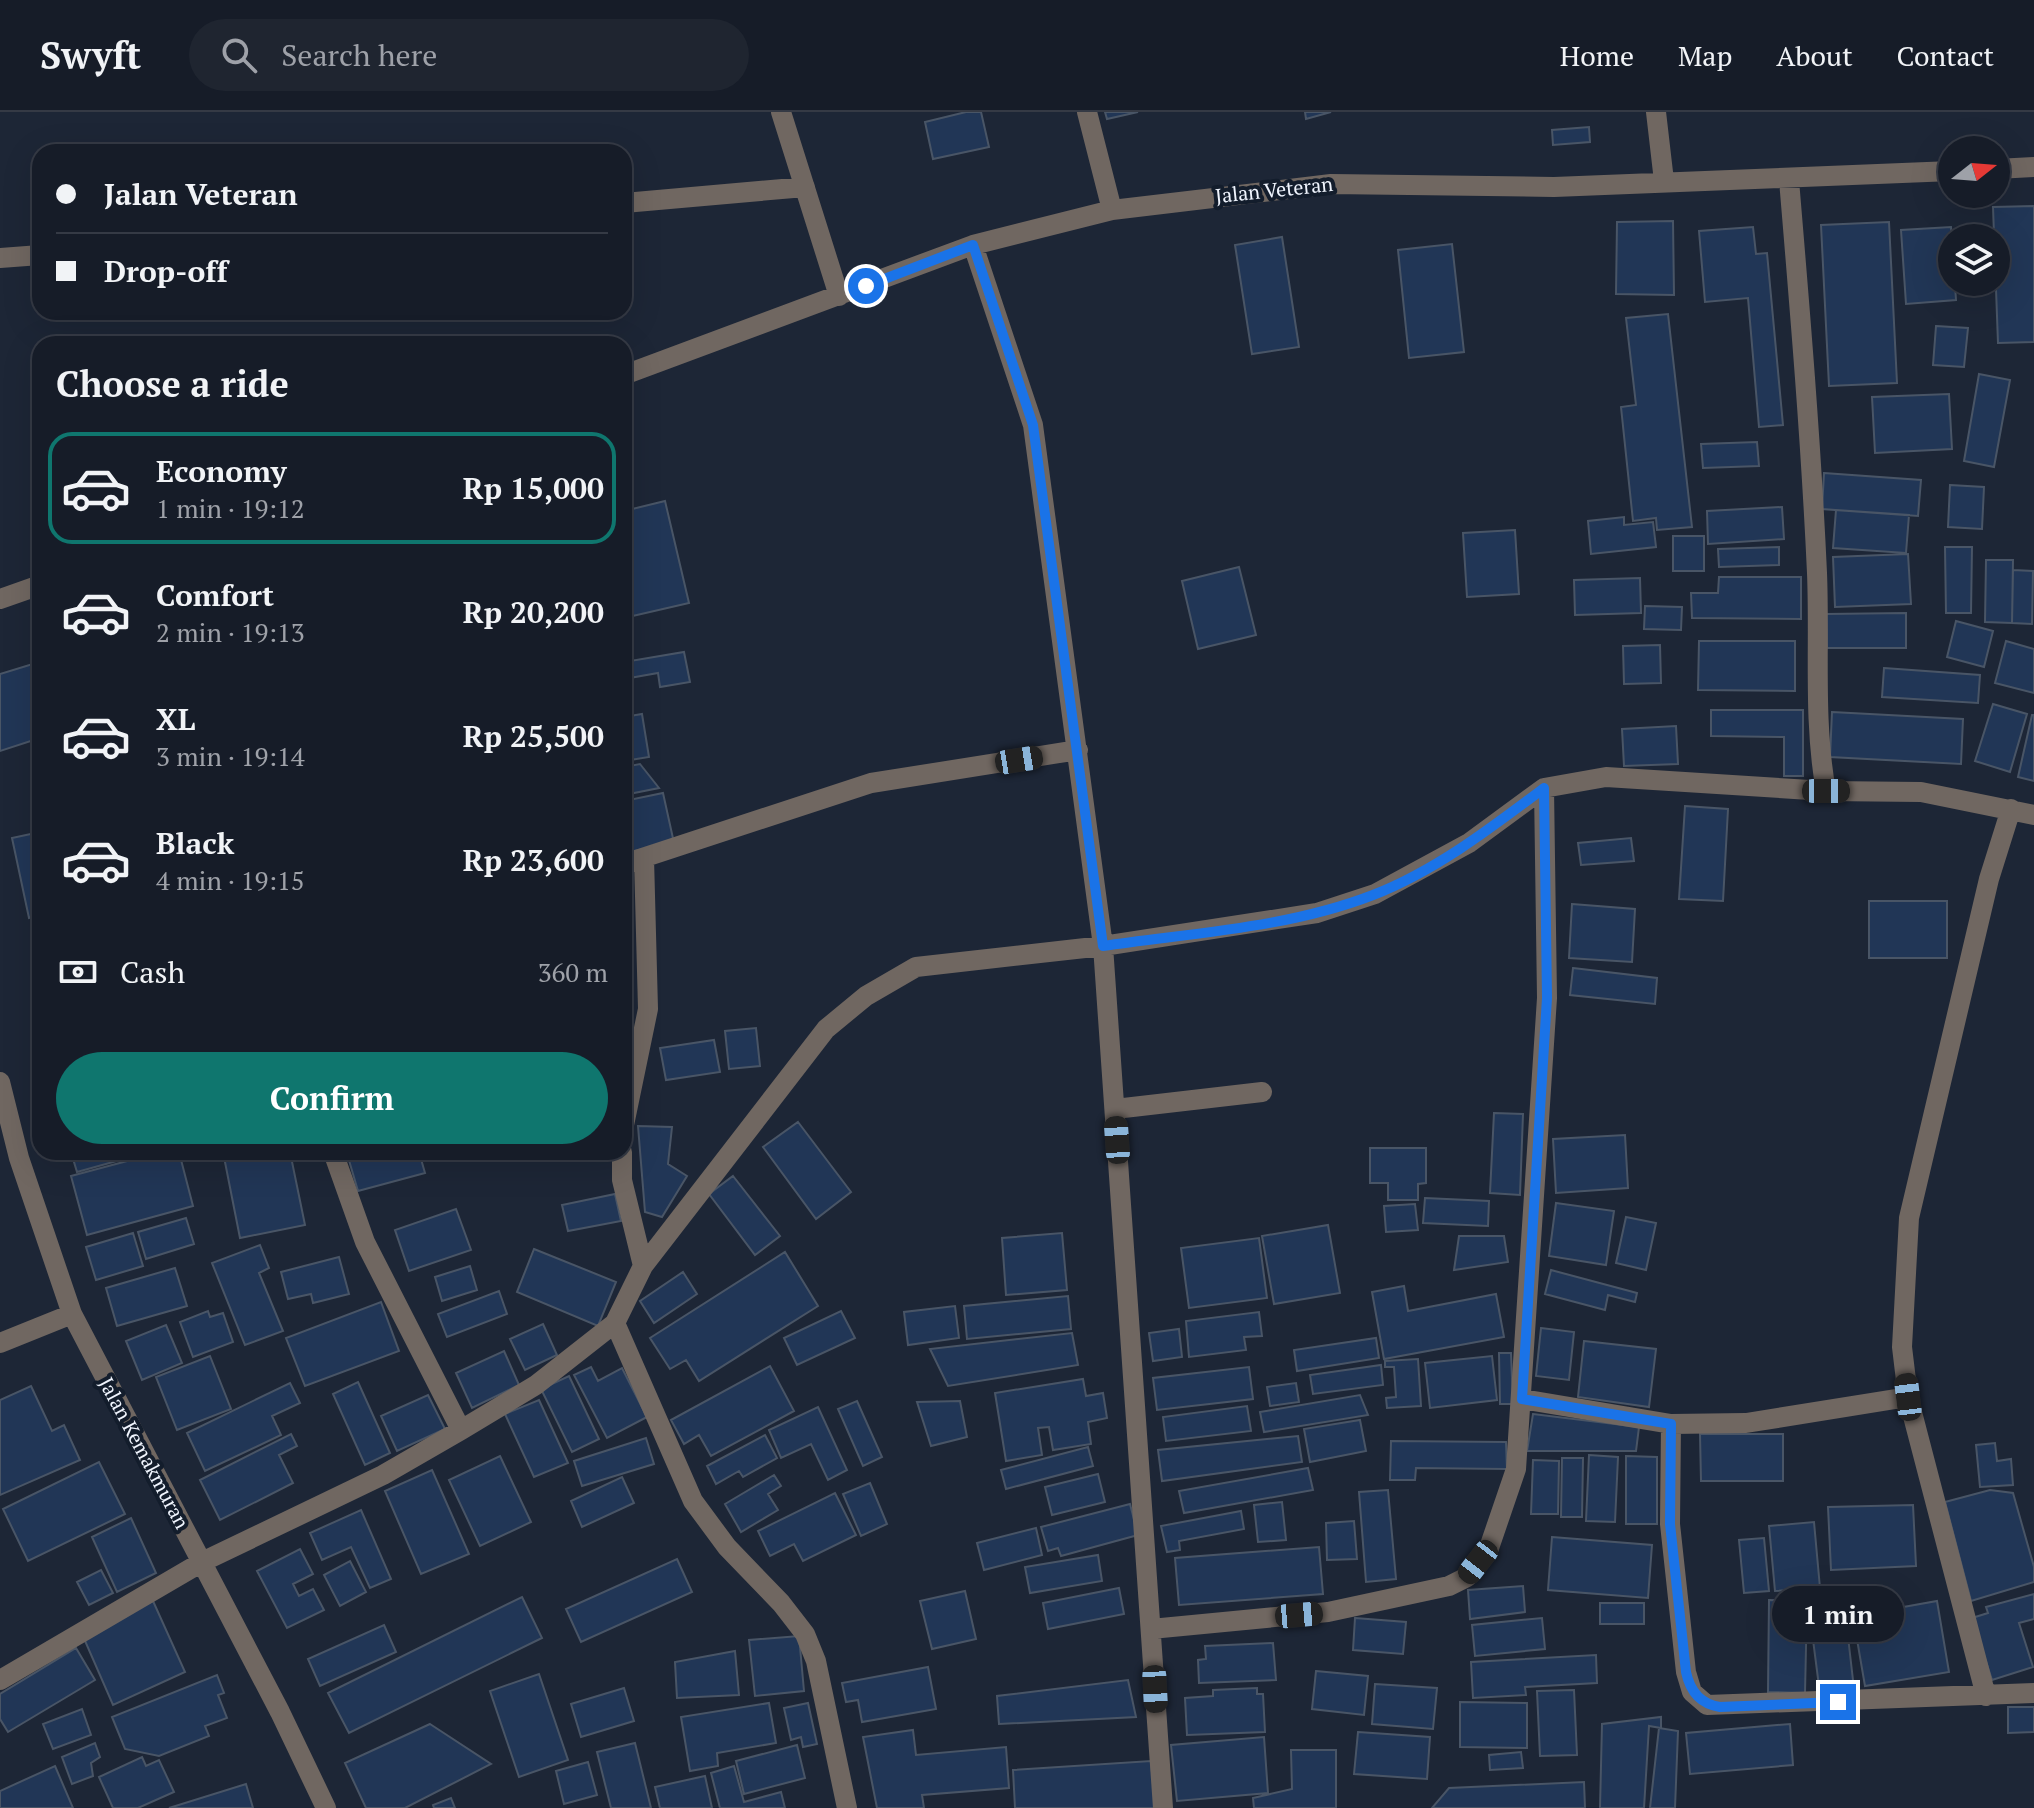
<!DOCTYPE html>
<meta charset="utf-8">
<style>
:root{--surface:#161c28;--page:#1f2530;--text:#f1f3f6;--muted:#9ea1a8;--line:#353a45;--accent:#0f766e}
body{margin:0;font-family:"PT Serif",serif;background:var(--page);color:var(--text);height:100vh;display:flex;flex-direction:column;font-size:30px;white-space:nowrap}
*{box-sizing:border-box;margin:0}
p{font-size:26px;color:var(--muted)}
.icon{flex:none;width:44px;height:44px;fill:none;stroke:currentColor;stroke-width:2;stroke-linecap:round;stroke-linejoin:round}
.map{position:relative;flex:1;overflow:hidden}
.drawer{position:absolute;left:32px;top:224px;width:600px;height:824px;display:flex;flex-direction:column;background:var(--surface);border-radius:24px;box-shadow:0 8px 32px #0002,0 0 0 2px var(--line)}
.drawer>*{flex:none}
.hud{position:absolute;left:32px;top:32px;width:600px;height:176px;border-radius:24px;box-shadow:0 8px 32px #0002,0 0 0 2px var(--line);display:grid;align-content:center;height:176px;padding:0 24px;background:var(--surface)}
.needle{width:52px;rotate:73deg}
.controls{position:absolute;left:1938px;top:24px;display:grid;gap:16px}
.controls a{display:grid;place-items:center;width:72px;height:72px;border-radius:50%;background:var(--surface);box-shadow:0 8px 32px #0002,0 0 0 2px var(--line);font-size:40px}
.end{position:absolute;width:36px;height:36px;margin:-18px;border:10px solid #1a73e8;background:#fff;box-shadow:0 0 0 4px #fff}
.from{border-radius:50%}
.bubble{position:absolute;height:56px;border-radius:28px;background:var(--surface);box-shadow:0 8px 32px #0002,0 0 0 2px var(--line);font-size:26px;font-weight:700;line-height:56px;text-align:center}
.car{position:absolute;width:24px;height:48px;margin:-24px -12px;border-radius:10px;box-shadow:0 0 6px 2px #0007;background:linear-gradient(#222 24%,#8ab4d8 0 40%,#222 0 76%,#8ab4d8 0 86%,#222 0)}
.hud b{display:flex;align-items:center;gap:28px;height:76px;font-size:30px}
.hud b+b{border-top:2px solid var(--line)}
.hud i{width:20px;height:20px;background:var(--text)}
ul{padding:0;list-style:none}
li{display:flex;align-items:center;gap:24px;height:112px;margin:0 16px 12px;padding:0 8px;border:4px solid transparent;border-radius:24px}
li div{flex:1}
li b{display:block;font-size:30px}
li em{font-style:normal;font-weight:700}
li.selected{border-color:var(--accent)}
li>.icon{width:72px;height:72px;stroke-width:1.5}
h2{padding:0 24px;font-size:36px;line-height:96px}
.pay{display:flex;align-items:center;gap:20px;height:88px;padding:0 24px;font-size:30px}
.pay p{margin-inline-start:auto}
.primary-button{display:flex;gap:16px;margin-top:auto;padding:16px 24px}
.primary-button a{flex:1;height:92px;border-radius:48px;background:var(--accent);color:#fff;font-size:32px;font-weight:700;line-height:92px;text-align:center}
header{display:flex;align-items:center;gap:48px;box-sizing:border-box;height:112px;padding:0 40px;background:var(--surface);border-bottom:2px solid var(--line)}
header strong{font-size:38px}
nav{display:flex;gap:44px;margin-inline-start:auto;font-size:28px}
.search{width:560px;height:72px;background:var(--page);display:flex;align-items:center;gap:20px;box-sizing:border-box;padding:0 28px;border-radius:44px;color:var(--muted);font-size:30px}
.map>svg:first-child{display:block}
.building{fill:#213656;stroke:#495566;stroke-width:2}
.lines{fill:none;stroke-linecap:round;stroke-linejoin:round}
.minor{stroke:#706761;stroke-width:20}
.route{stroke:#1a73e8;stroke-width:10}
.labels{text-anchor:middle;stroke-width:8;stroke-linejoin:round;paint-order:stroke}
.street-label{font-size:20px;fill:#f0f5fe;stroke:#131d2c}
</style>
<header>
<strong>Swyft</strong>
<div class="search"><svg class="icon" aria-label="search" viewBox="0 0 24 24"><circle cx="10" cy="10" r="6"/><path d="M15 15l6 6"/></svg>Search here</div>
<nav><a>Home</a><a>Map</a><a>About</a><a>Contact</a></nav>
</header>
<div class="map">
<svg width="2034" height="1696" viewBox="0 0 2034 1696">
<rect width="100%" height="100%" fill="#1d2636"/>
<path class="building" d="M966,0H981L989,35L933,47L925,10Z
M1105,0H1138L1107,7Z
M1305,0H1331L1306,7Z
M1589,15L1590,30L1553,33L1552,18Z
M2034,94V230L1998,231L1993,95Z
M1673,109L1674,183L1616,182L1617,110Z
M1889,110L1897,271L1829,274L1821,113Z
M1753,115L1756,142L1767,141L1783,313L1759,315L1748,186L1705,190L1699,119Z
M1951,115L1956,188L1906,192L1901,118Z
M1282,125L1299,235L1252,242L1235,133Z
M1452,132L1464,240L1409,246L1398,138Z
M1668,202L1692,415L1657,418L1656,406L1633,409L1621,295L1636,293L1626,206Z
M1936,214L1968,216L1964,255L1933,253Z
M1979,262L2010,268L1994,355L1964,349Z
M1949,282L1952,337L1875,341L1872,285Z
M1757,330L1759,354L1703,356L1701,332Z
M1824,361L1921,368L1918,404L1822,397Z
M1950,373L1984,375L1982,417L1948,415Z
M665,389L689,491L624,506V399Z
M1782,395L1784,427L1708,432L1707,399Z
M1836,398L1909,403L1906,441L1833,436Z
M1624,405V413L1653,410L1656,435L1591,442L1588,409Z
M1515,418L1519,482L1467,485L1463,421Z
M1673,424H1704V459H1673Z
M1779,435V453L1719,455L1718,437Z
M1945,435H1972L1971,501H1946Z
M1908,442L1911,492L1835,495L1833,445Z
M1986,448H2013L2012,511L1985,510Z
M1239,455L1256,523L1198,537L1182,469Z
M2013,458L2033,459L2032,512L2012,511Z
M1719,465H1801V507L1692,506L1691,481H1718Z
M1640,466L1641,501L1575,503L1574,468Z
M1645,494L1682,495L1681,518L1644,517Z
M1906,501V536H1827L1826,502Z
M1956,509L1993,519L1984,555L1947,545Z
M1699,529H1795V579L1698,578Z
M2006,529L2034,537V581L1995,571Z
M1660,533L1661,571L1624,572L1623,534Z
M684,540L690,570L660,575L658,561L624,567V550Z
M36,551L40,564V626L0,639V562Z
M1884,556L1980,563L1978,591L1882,585Z
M1993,592L2027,602L2010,660L1975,649Z
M1711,598H1803V664H1784V625L1711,624Z
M1832,600L1963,607L1961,652L1830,645Z
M642,602L649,645L624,649V605Z
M2032,603H2034V669L2018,665Z
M1676,614L1678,652L1624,654L1622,617Z
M640,652L659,676L624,683V655Z
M663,681L674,731L624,741V689Z
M1685,694L1728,697L1723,789L1679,787Z
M40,720V803L29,806L12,726Z
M1631,726L1634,749L1581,753L1578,731Z
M1869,789H1947V846H1869Z
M1572,792L1635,797L1632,850L1569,846Z
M40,833V873L32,835Z
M1573,856L1657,866L1655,892L1570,883Z
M626,865L631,913H624V866Z
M756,916L760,954L729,957L725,919Z
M714,928L720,960L666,968L660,936Z
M1494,1001L1523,1002L1520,1083L1490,1081Z
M798,1010L851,1080L816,1107L763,1035Z
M638,1014L672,1015L668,1052L687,1064L662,1105L645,1100Z
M1625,1023L1628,1076L1556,1081L1553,1027Z
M1370,1036H1426V1071L1418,1072V1088H1388V1071H1370Z
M71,1040H149L77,1060Z
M161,1040H179L193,1094L87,1123L71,1064Z
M223,1040H290L305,1113L240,1126Z
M364,1040H419L425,1061L358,1079L348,1045Z
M733,1064L780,1124L755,1143L709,1082Z
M615,1082L621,1109L568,1119L562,1093Z
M1425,1086L1489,1089L1488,1114L1423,1111Z
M1556,1091L1614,1099L1606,1153L1549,1144Z
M1415,1092L1418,1118L1386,1120L1384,1094Z
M456,1097L471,1138L409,1159L395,1118Z
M1626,1105L1656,1111L1646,1158L1616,1151Z
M186,1106L194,1132L146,1147L138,1120Z
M1328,1113L1340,1181L1274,1192L1262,1124Z
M133,1121L143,1154L96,1168L86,1135Z
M1062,1121L1067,1178L1006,1183L1002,1126Z
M1459,1124H1504L1508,1150L1454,1158Z
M1259,1126L1267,1186L1189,1196L1181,1136Z
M260,1133L269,1156L259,1161L283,1219L245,1233L212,1151Z
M534,1137L616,1170L598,1214L517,1180Z
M785,1140L818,1194L699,1269L686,1248L670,1257L650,1226Z
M339,1145L349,1182L313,1191L311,1182L288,1187L281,1160Z
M470,1154L477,1178L442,1189L435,1165Z
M175,1156L187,1194L117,1214L106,1176Z
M1551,1158L1637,1181L1635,1190L1608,1183L1605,1198L1545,1182Z
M683,1160L697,1182L654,1211L640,1189Z
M1404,1174L1408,1199L1496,1182L1504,1225L1384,1247L1372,1180Z
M499,1179L507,1202L447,1225L438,1202Z
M1068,1184L1071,1217L967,1227L964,1194Z
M381,1190L399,1239L305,1274L286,1226Z
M955,1194L959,1226L908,1233L904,1200Z
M208,1199L210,1205L223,1201L233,1230L193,1245L180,1210Z
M841,1199L855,1226L797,1253L784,1226Z
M1259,1200L1262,1224L1244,1225L1246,1238L1189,1245L1186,1209Z
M543,1212L557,1243L525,1258L510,1227Z
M166,1213L182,1251L142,1268L126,1229Z
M1541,1216L1574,1220L1569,1268L1536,1264Z
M1179,1217L1182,1245L1153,1249L1149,1221Z
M1072,1221L1078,1253L948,1274L930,1237Z
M1376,1226L1379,1246L1297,1259L1294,1238Z
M1584,1229L1656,1237L1649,1295L1578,1285Z
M504,1239L519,1273L472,1296L456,1261Z
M1499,1241H1511L1513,1292H1500Z
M210,1244L231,1297L177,1318L156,1265Z
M1492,1244L1497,1288L1430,1296L1425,1251Z
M1418,1247L1421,1294L1387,1296L1386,1286L1396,1285L1394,1255H1385V1249Z
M1381,1253L1383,1273L1313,1282L1310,1263Z
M770,1254L794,1299L711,1344L699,1323L684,1332L671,1308Z
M591,1255L598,1269L622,1256L647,1305L607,1326L574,1263Z
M1249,1255L1253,1287L1157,1298L1153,1266Z
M569,1264L599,1327L572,1340L541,1277Z
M1083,1267L1086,1284L1103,1281L1107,1306L1088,1310L1091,1332L1053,1338L1049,1315L1038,1316L1042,1343L1006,1349L995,1281Z
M358,1270L390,1341L365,1353L333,1282Z
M290,1271L300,1291L272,1304L281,1323L205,1359L187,1321Z
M1296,1271L1299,1290L1270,1294L1267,1275Z
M31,1274L52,1319L64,1313L80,1348L0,1383V1288Z
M428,1283L445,1317L397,1339L381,1304Z
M1360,1283L1368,1303L1264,1320L1260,1300Z
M539,1288L568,1351L534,1365L505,1302Z
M857,1289L882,1345L863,1354L838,1297Z
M960,1289L967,1325L931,1334L917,1290Z
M1247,1294L1251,1319L1166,1329L1163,1305Z
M818,1295L847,1358L828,1368L811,1332L781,1346L769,1318Z
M1533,1302L1639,1315L1636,1339H1527Z
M1360,1308L1366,1339L1310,1350L1304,1317Z
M291,1322L297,1334L279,1343L293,1371L220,1408L200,1368Z
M1700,1322H1783V1369H1701Z
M765,1323L777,1346L743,1365L739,1359L716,1372L707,1354Z
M1298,1324L1302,1350L1162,1369L1158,1338Z
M646,1326L654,1352L582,1374L574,1349Z
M1391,1329L1506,1330L1507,1357L1416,1356L1415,1368H1390Z
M1995,1331L1997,1349L2011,1347L2013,1373L1980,1375L1976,1333Z
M1088,1335L1093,1354L1006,1377L1001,1358Z
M1589,1343L1618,1345L1615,1410L1586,1409Z
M500,1344L531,1410L480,1434L449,1368Z
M1626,1344L1657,1345V1412H1626Z
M1562,1346H1583L1582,1405H1561Z
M1533,1348L1559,1349L1558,1402H1531Z
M99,1350L125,1402L28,1449L3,1397Z
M1308,1356L1313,1378L1184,1401L1179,1379Z
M432,1358L469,1442L421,1462L385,1379Z
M1098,1362L1105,1390L1052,1403L1045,1375Z
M774,1363L781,1374L768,1382L778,1398L741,1420L725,1392Z
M622,1365L634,1391L582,1415L571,1389Z
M870,1371L887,1412L861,1424L843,1382Z
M1388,1378L1396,1467L1366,1470L1359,1380Z
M1990,1378L2013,1381L2034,1455V1470L1971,1489L1945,1390Z
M835,1381L856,1423L803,1449L794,1432L770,1444L758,1419Z
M1282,1390L1286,1428L1258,1430L1254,1393Z
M1130,1392L1138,1423L1061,1444L1058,1436L1048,1439L1041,1415Z
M1913,1393L1916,1454L1831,1458L1828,1395Z
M361,1398L391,1467L370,1476L351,1435L322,1448L310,1421Z
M1241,1399L1244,1417L1179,1429L1180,1438L1167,1440L1161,1414Z
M131,1406L156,1461L117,1480L92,1425Z
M1354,1409L1357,1447L1327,1448L1326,1411Z
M1814,1410L1820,1476L1775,1479L1769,1414Z
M1036,1416L1042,1443L984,1458L977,1431Z
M1552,1425L1652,1433L1648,1486L1548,1478Z
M1764,1426L1769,1479L1744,1481L1739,1428Z
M1319,1435L1323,1482L1179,1493L1175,1446Z
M300,1437L313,1462L293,1472L299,1484L313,1477L324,1498L287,1516L257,1459Z
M1098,1443L1102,1469L1030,1481L1025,1455Z
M677,1447L692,1480L581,1530L566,1497Z
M350,1449L366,1480L340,1494L324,1463Z
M101,1458L113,1481L89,1493L77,1470Z
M1523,1474L1525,1500L1470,1507L1468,1478Z
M1119,1476L1124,1502L1048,1517L1043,1491Z
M965,1479L976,1527L932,1537L920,1489Z
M2034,1482V1507L2019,1511L2033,1555L1992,1568L1972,1506L1988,1501L1986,1495Z
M522,1485L542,1526L349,1621L328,1581Z
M1769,1488L1807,1489L1805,1581L1768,1580Z
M153,1489L185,1560L113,1593L82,1522Z
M1937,1489L1949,1560L1865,1574L1853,1504Z
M1600,1491H1644V1512H1600Z
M1355,1506L1406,1510L1403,1542L1353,1538Z
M1542,1506L1545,1537L1475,1544L1472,1513Z
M384,1513L396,1540L320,1574L308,1547Z
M1847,1516L1854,1577L1820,1582L1812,1520Z
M799,1524L804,1579L755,1584L749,1528Z
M1273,1531L1276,1568L1199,1571L1198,1548L1206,1547L1205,1534Z
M76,1536L95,1568L8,1620L0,1607V1582Z
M735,1539L739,1583L677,1586L675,1550Z
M1596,1543L1597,1571L1525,1575L1526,1583L1473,1586L1471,1550Z
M928,1555L936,1597L862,1610L858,1588L846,1590L842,1571Z
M1316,1559L1368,1564L1364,1603L1312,1597Z
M539,1562L568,1648L519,1665L490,1579Z
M217,1563L224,1581L218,1583L227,1606L205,1614L209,1624L159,1644L125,1637L112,1605Z
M1128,1568L1136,1605L999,1612L997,1584Z
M1375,1572L1437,1576L1433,1617L1372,1612Z
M624,1576L634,1609L581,1625L571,1592Z
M1257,1576V1582H1263L1265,1620L1187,1623L1185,1586L1213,1584V1578Z
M1574,1578L1577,1643L1540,1644L1537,1579Z
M1460,1590L1527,1591V1636L1460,1635Z
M769,1591L776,1631L717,1641L718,1654L690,1659L681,1605Z
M808,1591L817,1632L803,1635L801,1625L791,1628L784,1596Z
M2008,1595H2034V1620L2008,1621Z
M82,1597L91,1623L53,1637L43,1612Z
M1661,1605V1616L1649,1614L1644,1696H1600L1602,1612Z
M430,1612L491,1652L405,1696H366L345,1651Z
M1790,1612L1793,1653L1690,1662L1686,1621Z
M1659,1616L1678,1619L1675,1696H1650Z
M913,1618L916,1643L1006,1635L1009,1676L922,1683L924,1696H877L863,1625Z
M1358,1620L1430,1625L1427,1667L1354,1662Z
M1264,1625L1268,1681L1177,1689L1171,1633Z
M95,1631L100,1645L91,1651L93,1664L72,1672L62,1645Z
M635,1631L651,1696H611L597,1640Z
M797,1633L805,1666L744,1682L736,1649Z
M1291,1638H1336V1696H1254L1253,1686L1292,1677Z
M1521,1640L1523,1656L1490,1658L1489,1643Z
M142,1645L146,1654L159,1648L174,1680L138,1696H113L99,1665Z
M1151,1649L1155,1696H1015L1013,1658Z
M588,1650L597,1683L564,1692L556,1659Z
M55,1654L73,1696H0V1679Z
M734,1654L744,1690L781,1680L785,1696H720L711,1661Z
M705,1664L712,1696H660L655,1675Z
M1584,1670L1585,1696H1432L1449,1676Z
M246,1672L253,1696H169Z
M451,1686L455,1696H434L433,1693Z"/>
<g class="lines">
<path class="minor" d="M781,0L839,184
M1087,0L1112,98
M1656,0L1664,69
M1996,57L2034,55
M1789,68C1800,199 1811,330 1817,461C1820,533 1813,608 1826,679
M624,91L805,75
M973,133L1033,313L1103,834L1163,1696
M0,146L40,143
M624,263L973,133L1112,98L1331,72L1554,75L1952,59
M0,487L40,473
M624,752L871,671L1078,638
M0,970L19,1046L72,1202L280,1600L326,1696
M1115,997L1262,980
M624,1013L648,897L644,746
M333,1040L365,1130L461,1318
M622,1040V1068L643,1154
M0,1231L72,1202
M1522,1287L1671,1312L1670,1412L1686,1560L1692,1580L1707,1593L2034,1581
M1671,1312L1746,1311L1908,1285
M1151,1517L1328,1500L1449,1474L1467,1465L1489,1436L1516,1357L1547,886L1544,676
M0,1568L202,1450L383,1363L461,1318L536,1273L615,1211
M1986,1584L1908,1285L1902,1235L1909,1106L1989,767L2011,697
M847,1696L816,1549L805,1522L781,1491L727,1435L693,1389L615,1211L643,1154L826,917L866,884L916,855L1103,834L1317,801L1375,782L1469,731L1544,676L1606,665L1826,679L1921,680L2034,703"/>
</g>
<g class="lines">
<path class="route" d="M866,174L973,133L1033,313L1103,834C1192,821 1288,816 1373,783C1435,759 1491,716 1544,676L1547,886L1522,1287L1671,1312L1670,1412L1686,1560C1690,1579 1700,1592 1720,1595L1838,1590"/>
</g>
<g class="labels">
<g class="street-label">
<text transform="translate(1274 78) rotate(-6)" y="7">Jalan Veteran</text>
<text transform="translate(144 1341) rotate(62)" y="7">Jalan Kemakmuran</text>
</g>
</g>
</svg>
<div class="controls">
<a><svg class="needle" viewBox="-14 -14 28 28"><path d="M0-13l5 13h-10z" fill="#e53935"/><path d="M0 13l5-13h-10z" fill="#9ea1a8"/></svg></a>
<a><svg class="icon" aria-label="layers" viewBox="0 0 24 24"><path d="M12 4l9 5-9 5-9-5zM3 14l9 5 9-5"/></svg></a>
</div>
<i class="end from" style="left:866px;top:174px"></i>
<i class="end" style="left:1838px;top:1590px"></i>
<div class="bubble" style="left:1772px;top:1474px;width:132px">1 min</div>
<i class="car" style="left:1019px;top:648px;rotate:81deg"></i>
<i class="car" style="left:1826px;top:679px;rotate:90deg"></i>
<i class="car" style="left:1117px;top:1028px;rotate:356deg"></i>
<i class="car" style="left:1908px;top:1285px;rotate:353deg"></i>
<i class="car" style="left:1478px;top:1450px;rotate:218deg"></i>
<i class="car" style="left:1299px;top:1503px;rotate:85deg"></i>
<i class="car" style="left:1155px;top:1577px;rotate:177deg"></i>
<div class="hud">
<b><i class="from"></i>Jalan Veteran</b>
<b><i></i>Drop-off</b>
</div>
<section class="drawer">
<h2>Choose a ride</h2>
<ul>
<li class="selected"><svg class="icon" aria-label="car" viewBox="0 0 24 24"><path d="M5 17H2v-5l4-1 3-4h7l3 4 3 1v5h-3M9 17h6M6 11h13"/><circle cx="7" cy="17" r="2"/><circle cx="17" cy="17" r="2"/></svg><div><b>Economy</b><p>1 min · 19:12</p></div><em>Rp 15,000</em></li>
<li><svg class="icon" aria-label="car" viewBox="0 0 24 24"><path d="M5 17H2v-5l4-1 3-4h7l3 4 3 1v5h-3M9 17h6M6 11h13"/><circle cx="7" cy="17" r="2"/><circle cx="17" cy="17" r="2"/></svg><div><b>Comfort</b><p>2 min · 19:13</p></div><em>Rp 20,200</em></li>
<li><svg class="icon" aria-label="car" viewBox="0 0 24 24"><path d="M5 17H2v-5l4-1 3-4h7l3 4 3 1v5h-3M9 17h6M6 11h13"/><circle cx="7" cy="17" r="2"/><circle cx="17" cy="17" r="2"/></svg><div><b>XL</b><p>3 min · 19:14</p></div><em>Rp 25,500</em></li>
<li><svg class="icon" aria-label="car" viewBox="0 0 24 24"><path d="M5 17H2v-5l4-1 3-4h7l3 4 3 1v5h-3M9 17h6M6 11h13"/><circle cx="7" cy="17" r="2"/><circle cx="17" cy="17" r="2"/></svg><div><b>Black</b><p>4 min · 19:15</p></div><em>Rp 23,600</em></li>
</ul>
<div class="pay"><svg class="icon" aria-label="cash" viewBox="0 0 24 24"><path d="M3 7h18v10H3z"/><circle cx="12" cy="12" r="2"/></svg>Cash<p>360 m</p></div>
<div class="primary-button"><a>Confirm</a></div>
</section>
</div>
